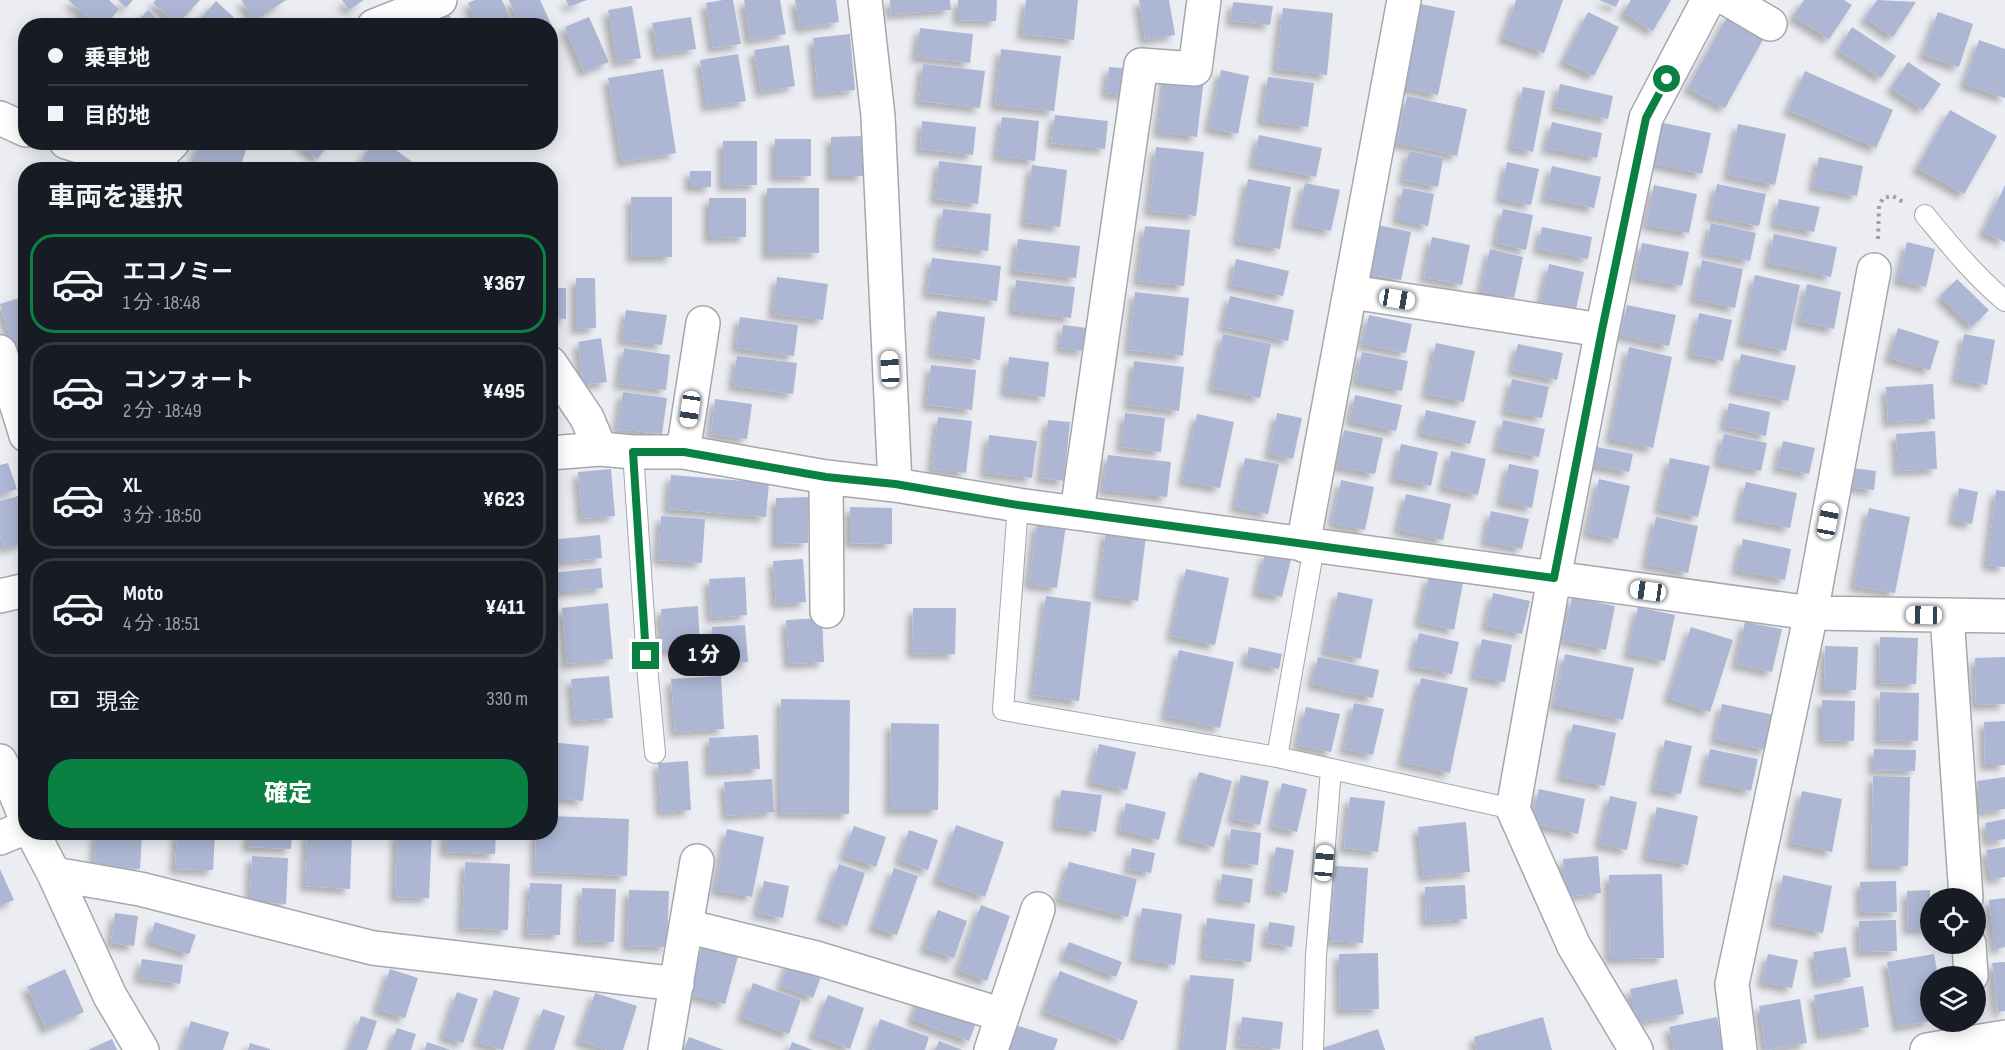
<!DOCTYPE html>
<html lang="ja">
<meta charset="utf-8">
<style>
:root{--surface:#171b24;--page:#20242c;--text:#f1f3f6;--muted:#9ea1a6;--line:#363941;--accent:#0b8043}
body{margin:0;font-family:"Sofia Sans Condensed","Noto Sans JP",sans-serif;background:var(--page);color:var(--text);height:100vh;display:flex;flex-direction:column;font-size:22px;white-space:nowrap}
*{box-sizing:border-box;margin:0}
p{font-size:20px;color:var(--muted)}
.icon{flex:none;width:33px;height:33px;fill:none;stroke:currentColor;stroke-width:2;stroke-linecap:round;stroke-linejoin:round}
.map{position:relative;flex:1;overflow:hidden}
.panel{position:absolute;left:18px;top:162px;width:540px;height:678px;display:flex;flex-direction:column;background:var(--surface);border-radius:24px;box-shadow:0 3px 15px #0003}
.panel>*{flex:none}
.banner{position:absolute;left:18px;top:18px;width:540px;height:132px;border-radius:24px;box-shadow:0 3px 15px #0003;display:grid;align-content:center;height:132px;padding:0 30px;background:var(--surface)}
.tools{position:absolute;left:1920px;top:888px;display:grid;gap:12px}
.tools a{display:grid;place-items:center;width:66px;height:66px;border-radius:50%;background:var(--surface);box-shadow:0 3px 15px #0003;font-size:30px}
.end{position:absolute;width:27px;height:27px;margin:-14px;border:8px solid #0b8043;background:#fff;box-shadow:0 0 0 3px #fff}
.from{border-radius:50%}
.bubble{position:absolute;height:42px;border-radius:21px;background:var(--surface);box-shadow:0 3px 15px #0003;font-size:20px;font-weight:800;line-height:42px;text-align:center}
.car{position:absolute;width:18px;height:36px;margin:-18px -9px;border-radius:8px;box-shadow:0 0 4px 2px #0007;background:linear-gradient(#fff 24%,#345 0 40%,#fff 0 76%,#345 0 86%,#fff 0)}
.banner b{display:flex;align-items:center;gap:21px;height:57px;font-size:22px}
.banner b+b{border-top:2px solid var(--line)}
.banner i{width:15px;height:15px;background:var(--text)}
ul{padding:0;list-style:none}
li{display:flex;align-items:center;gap:18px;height:99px;margin:0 12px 9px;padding:0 18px;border:3px solid var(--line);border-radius:24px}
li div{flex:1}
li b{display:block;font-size:22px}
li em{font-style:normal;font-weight:800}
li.on{border-color:var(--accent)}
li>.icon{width:54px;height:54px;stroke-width:1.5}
h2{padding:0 30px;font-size:27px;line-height:72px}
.pay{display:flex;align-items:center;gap:15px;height:66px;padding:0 30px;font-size:22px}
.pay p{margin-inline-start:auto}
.cta{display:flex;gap:12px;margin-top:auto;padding:12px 30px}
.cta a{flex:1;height:69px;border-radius:24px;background:var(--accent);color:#fff;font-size:24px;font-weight:800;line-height:69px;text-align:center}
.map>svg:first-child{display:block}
.building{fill:#adb7d4;filter:url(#shadow)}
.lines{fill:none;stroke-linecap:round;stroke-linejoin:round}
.service-casing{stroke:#a6a7ad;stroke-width:22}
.minor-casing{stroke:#a6a7ad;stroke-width:36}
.path{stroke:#9e9fa4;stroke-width:4;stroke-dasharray:3 4.5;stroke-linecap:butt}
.service{stroke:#fff;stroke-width:20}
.minor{stroke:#fff;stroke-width:33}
.route{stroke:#0b8043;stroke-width:8}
</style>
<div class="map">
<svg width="2005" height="1050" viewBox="0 0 2005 1050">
<defs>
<filter id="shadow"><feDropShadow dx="-5.5" dy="5.5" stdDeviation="3" flood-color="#0004"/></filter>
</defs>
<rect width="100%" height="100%" fill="#ebedf3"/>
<path class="building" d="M68,0H109L119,9L105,26H96Z
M118,0H133L126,8Z
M156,0H200L177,25L153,3Z
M241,0H286L255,21Z
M342,0H364L349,10Z
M475,0H502L514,26H479L468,3Z
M509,0H540L552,26H521Z
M566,0H587L569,7Z
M723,0H733L741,44L713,48L706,3Z
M744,0H780L786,34L750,40Z
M795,0H836L839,22L800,28Z
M890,0H950L951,10L891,14Z
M958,0H997L996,21L958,20Z
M1026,0H1078L1074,40L1022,34Z
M1139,0H1169L1175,35L1145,40Z
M1516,0H1563L1544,53L1503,38Z
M1599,0H1619L1616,7Z
M1631,0H1671L1653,31L1623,13Z
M1804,0H1844L1852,5L1829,39L1793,16Z
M1877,0L1916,2L1893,37L1865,18Z
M216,1L243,26H198L196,24Z
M1233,2L1273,6L1270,25L1231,21Z
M1416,3L1455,11L1438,95L1398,86Z
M632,6L641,58L617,62L608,10Z
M1283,8L1333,13L1327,75L1276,69Z
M446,9L455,26H415Z
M148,10L165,26H133Z
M1588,12L1619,27L1594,76L1563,61Z
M1938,12L1973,24L1959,67L1923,55Z
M1728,15L1765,36L1725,108L1688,88Z
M589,17L609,62L584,72L565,27Z
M691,17L696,49L658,55L652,23Z
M1852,27L1896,56L1881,78L1838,50Z
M920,28L973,34L970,63L916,57Z
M850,34L855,90L818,94L813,38Z
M1979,40L2005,49V98L1964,84Z
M789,45L795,86L761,92L754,50Z
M1001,49L1061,56L1054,111L995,105Z
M738,54L746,101L707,107L700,60Z
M1908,62L1941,84L1923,110L1891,88Z
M923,64L985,71L980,108L919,101Z
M1109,67L1134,69L1131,96L1106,93Z
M663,69L676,153L622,162L608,78Z
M1221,70L1249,76L1238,134L1209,128Z
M1805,71L1893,110L1876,148L1788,110Z
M1166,73L1204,78L1197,137L1158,132Z
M1268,77L1314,83L1308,127L1262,121Z
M1560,84L1613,96L1608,119L1555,108Z
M1523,87L1545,91L1533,152L1511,147Z
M1407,96L1467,109L1457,156L1397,143Z
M1950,110L1997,136L1964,194L1917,168Z
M1055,115L1108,121L1105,149L1051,143Z
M1002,117L1039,121L1035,161L997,156Z
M922,121L976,127L973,155L920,149Z
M1552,122L1602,133L1597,158L1546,148Z
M1659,122L1711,133L1702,174L1651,163Z
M1738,124L1786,134L1775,185L1728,175Z
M1259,135L1322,148L1316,177L1253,164Z
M863,136V176H831V137Z
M775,139H811V176L775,177Z
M723,141H757V185L723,186Z
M200,142H227L246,150L239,170H223L194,159Z
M298,142H331L317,159Z
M374,142H385L418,166L415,170H376L362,159Z
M1156,147L1204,152L1196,216L1149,211Z
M1409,151L1443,158L1438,187L1403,180Z
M1819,157L1863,166L1857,196L1813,187Z
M939,161L982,166L978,204L935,199Z
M1507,162L1539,169L1531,205L1500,198Z
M1032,165L1067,170L1060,227L1025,223Z
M1552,166L1601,177L1594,208L1545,198Z
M690,171H711V187H690Z
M1248,179L1291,187L1280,249L1237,241Z
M1305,183L1340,190L1331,231L1296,224Z
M1717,184L1766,194L1759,226L1710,216Z
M1654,185L1697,194L1689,233L1646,225Z
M2005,185V242L1983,232Z
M767,188H819V253L767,254Z
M1403,188L1434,194L1428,226L1397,219Z
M631,197H672V257H632Z
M709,198H746V237L709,238Z
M1779,199L1820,207L1814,232L1774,224Z
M943,209L991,214L988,251L938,245Z
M1503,209L1533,215L1526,250L1496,243Z
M1711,223L1756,233L1750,261L1705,252Z
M1378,225L1411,232L1401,280L1368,274Z
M1145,226L1190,230L1184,286L1138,281Z
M1542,227L1592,237L1588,259L1538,249Z
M1774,234L1837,247L1831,277L1768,263Z
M1432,237L1470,245L1462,285L1424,277Z
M1018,239L1080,246L1076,278L1014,271Z
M1907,242L1935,249L1926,287L1898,280Z
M1642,243L1689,252L1682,286L1635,277Z
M1490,249L1523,257L1514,298L1481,291Z
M932,258L1001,266L997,301L927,293Z
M1236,259L1289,271L1283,296L1231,285Z
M1702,260L1743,269L1735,308L1694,299Z
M1549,264L1584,272L1576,309L1541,302Z
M1755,275L1800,285L1786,351L1741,341Z
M777,277L828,284L823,320L773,314Z
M576,278H595L596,328L576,329Z
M1957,279L1989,310L1972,327L1940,296Z
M1016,280L1075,287L1071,318L1013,311Z
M1807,284L1841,292L1834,329L1799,321Z
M550,288H566V319L550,318Z
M1135,292L1189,298L1183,356L1129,350Z
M26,296V353L16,356L0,304Z
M1230,296L1294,310L1288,341L1223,327Z
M1627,305L1676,315L1669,346L1620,335Z
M626,310L667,315L662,345L622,340Z
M937,311L985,317L980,360L932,354Z
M1699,313L1732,320L1723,361L1691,354Z
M1369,315L1412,324L1406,353L1362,344Z
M740,317L798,325L794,356L736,348Z
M1063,325L1087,328L1084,351L1060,348Z
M1898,328L1939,341L1930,370L1889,358Z
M1223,334L1271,344L1260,398L1212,388Z
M1964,334L1995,340L1987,385L1956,379Z
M601,338L607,382L583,385L578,342Z
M1436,343L1475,351L1464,402L1426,394Z
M1518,344L1563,353L1557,380L1512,370Z
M1629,347L1672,357L1653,448L1610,439Z
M624,348L670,355L666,390L619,384Z
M1362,352L1408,361L1402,391L1356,381Z
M1741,354L1796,366L1788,401L1733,390Z
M737,356L797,363L793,394L733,386Z
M1009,357L1049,362L1045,397L1005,392Z
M1134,361L1184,367L1179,411L1129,405Z
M931,365L976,370L972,410L927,405Z
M1512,379L1549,387L1542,418L1506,411Z
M1933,384L1935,419L1888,422L1886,387Z
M623,392L667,398L662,434L617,429Z
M1355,395L1402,405L1396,431L1350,421Z
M715,399L752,404L747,439L711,434Z
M1729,403L1770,412L1766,436L1724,426Z
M1426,410L1476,421L1470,444L1421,433Z
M1125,413L1165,418L1161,452L1121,447Z
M1277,413L1302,418L1293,459L1269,454Z
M1197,414L1234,422L1220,488L1183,481Z
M938,417L972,421L966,473L932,469Z
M1048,420L1070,422L1064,481L1041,478Z
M1503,420L1545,429L1539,457L1497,448Z
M1344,430L1383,438L1375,474L1336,466Z
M1935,431L1937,469L1898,471L1896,434Z
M1724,434L1767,443L1761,471L1718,462Z
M989,435L1037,441L1032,478L985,473Z
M1783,441L1815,448L1809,474L1777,467Z
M1401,444L1438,452L1431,486L1394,478Z
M1597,447L1633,454L1629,472L1593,465Z
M1451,451L1486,459L1478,495L1443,487Z
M1108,455L1171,462L1167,497L1103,490Z
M1245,458L1279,464L1268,514L1235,507Z
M1670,458L1710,466L1698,517L1659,509Z
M8,463L17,489L0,495V465Z
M1509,464L1539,470L1532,508L1501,501Z
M1851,468L1876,471L1874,490L1849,487Z
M611,469L615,516L582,519L578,472Z
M671,475L769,483L766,517L668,509Z
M550,476H556L557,498L550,499Z
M1599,479L1630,486L1618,539L1587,533Z
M1341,480L1374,487L1365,530L1332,523Z
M1746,482L1797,493L1790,528L1738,517Z
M1959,488L1978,492L1972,524L1953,520Z
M1996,490L2005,491V567L1987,565Z
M1406,494L1451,504L1443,540L1398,530Z
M18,496L26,520V542L4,549L0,535V501Z
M809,497L808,543L776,544V498Z
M850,507L892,508V544L850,543Z
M1869,508L1910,517L1895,593L1854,586Z
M1491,511L1529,519L1522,549L1485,541Z
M661,516L705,519L702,563L658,560Z
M1656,517L1698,526L1688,573L1646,564Z
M1037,522L1066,525L1057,588L1029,584Z
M1106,531L1146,536L1138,601L1098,595Z
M600,535L602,558L550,563V540Z
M1743,539L1791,549L1785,580L1736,570Z
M1265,553L1291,559L1282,597L1257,592Z
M803,559L806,602L776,604L773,561Z
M601,568L603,588L550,593V573Z
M1186,569L1229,578L1215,645L1171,636Z
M1429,576L1463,583L1454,630L1419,622Z
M745,577L747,615L711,618L709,579Z
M1338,592L1373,599L1361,659L1325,651Z
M1493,593L1530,601L1522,634L1486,626Z
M1046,596L1091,602L1079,701L1033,695Z
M1572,597L1615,606L1606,650L1563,640Z
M608,603L613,659L567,664L562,608Z
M698,606L700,648L663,651L661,609Z
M1638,607L1675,615L1665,661L1628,654Z
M913,608H956L955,654L912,653Z
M822,618L824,662L789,664L786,620Z
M1745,622L1782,629L1772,672L1736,664Z
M745,625L748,662L714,664L712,627Z
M1691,627L1733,640L1710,712L1668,698Z
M1419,633L1459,642L1452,674L1412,666Z
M1880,637L1918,638L1916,684L1879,683Z
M1482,639L1512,645L1505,682L1474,676Z
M1825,646L1858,647L1856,690H1824Z
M1249,647L1282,654L1279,669L1246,662Z
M1179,650L1234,662L1220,728L1165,716Z
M1565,654L1634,668L1623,720L1554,705Z
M1318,657L1379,670L1373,698L1312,684Z
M2005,657V704L1976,705L1975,658Z
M609,676L613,718L575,721L571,679Z
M721,676L724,729L675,732L671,679Z
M1421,678L1468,688L1450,773L1402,762Z
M1880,692L1919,693L1918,741L1879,740Z
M781,699L850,700L849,814L780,813Z
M1822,700L1855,701L1854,741L1822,740Z
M1354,703L1384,709L1373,755L1344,749Z
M1722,704L1774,715L1766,750L1715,739Z
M1306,707L1340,714L1331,752L1297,745Z
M2005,721V765H1985L1984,722Z
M891,723L939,724L938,810H890Z
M1573,724L1616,733L1605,786L1561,777Z
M758,735L760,769L710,772L709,738Z
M1665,740L1692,746L1681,794L1654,789Z
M550,742L589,746L583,801L550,797Z
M1099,744L1136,752L1127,790L1091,782Z
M1710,749L1758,759L1751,791L1703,781Z
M1874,749L1916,750L1915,771L1873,770Z
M688,761L691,810L661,812L658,763Z
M1199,772L1232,781L1214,847L1181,838Z
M1241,775L1269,781L1260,825L1232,819Z
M1873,776L1910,777L1908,866H1871Z
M2005,777V809L1981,812L1977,781Z
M772,779L774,812L727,816L724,782Z
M1282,783L1307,789L1297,832L1272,826Z
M1539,789L1585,799L1578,834L1531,823Z
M1061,790L1102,795L1096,832L1056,826Z
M1802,791L1842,799L1832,852L1791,843Z
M1610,796L1637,802L1627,850L1599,844Z
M1350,797L1385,801L1378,852L1344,848Z
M1126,803L1166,812L1159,840L1120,830Z
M1657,807L1698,816L1688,865L1646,857Z
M550,816L629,819L627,876L535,872L536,832H550Z
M2005,819V839L1989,842L1985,823Z
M1466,822L1470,872L1423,877L1418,827Z
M956,825L1004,842L985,897L937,880Z
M854,826L886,837L876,867L843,855Z
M727,829L764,837L752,897L715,890Z
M1231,829L1261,833L1258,865L1227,862Z
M909,830L938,840L928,870L899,860Z
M96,832H142L140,869L94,867Z
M177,832H215L213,870L175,869Z
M249,832H292L291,849L248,847Z
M307,832H352L350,889L305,886Z
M397,832H432L429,898L395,897Z
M446,832H496L495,854L445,852Z
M1276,847L1294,850L1287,893L1269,890Z
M2005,847V877L1991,879L1986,850Z
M1132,848L1155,853L1151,873L1128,869Z
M252,856L288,858L286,904L250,902Z
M1598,856L1601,893L1566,897L1563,859Z
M465,862L510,864L508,930L462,928Z
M1069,862L1137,879L1128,917L1059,899Z
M839,864L865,873L847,926L821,917Z
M1335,866L1368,868L1363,943L1330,941Z
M894,868L918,876L897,935L873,927Z
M0,869L14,900L0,906Z
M1222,874L1253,879L1250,903L1219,899Z
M1662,874L1664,958L1610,959L1609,875Z
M1783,875L1832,886L1823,933L1774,923Z
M764,881L789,886L783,918L757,913Z
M1896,881L1897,912L1861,913L1860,882Z
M530,883L562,884L560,935L527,934Z
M1465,885L1467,919L1426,922L1425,887Z
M582,888L616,889L614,942L579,941Z
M629,890L669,891L667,947L627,946Z
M1930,890V929L1908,930L1907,891Z
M2005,898V947L1995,949L1989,900Z
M981,905L1010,916L987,981L958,970Z
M1142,908L1182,914L1175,965L1134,958Z
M938,910L967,921L954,958L924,948Z
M115,913L138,916L134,946L111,943Z
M1207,918L1255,924L1251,962L1204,957Z
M1896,920L1897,951L1860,952L1859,921Z
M155,922L196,935L189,954L149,941Z
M1269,922L1295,926L1292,947L1266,943Z
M704,939L740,949L725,1004L689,994Z
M1069,942L1122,962L1116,977L1063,956Z
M1846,947L1851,977L1818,983L1813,952Z
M1378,953L1379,1009L1340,1010L1339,954Z
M1768,954L1798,960L1792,988L1762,982Z
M1934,954L1938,976H1930V1021L1898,1027L1887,962Z
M142,959L183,965L180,984L139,978Z
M790,960L823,971L813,998L780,986Z
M2005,962V1011L1998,1012L1992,963Z
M65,969L84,1012L46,1029L27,987Z
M390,969L418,978L405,1018L377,1009Z
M1060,971L1138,1001L1123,1041L1044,1011Z
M1190,975L1234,979L1226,1050H1182Z
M1677,979L1684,1014L1637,1023L1630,989Z
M753,983L801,1000L789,1034L741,1017Z
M1863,986L1869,1027L1821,1035L1814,995Z
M494,990L520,998L503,1050L477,1042Z
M457,992L478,999L463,1043L443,1036Z
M595,993L637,1006L623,1050H608L579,1041Z
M921,994L979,1015L969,1041L912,1020Z
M828,995L864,1008L850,1049L813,1035Z
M1800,999L1807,1043L1766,1050L1759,1006Z
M543,1009L565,1016L554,1050H529Z
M361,1016L377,1021L367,1050H349Z
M1242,1017L1283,1022L1280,1049L1239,1045Z
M1543,1017L1552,1050H1477L1474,1037Z
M1717,1017L1723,1050H1674L1669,1027Z
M880,1019L929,1037L925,1050H875L870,1048Z
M191,1021L229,1032L223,1050H182Z
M1013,1024L1058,1039L1054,1050H1004Z
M397,1028L416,1034L411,1050H389Z
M1378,1029L1385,1050H1324L1323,1048Z
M689,1037L724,1050H684Z
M112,1039L117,1050H88Z
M939,1041L963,1050H935Z
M427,1042L451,1050H425Z
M792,1042L813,1050H789Z
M250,1043L270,1049V1050H248Z"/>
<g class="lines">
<g class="service-casing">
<path id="service" d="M1925,215C1950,245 1975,276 2005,301
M633,452L648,677L655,753
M1018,505L1003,710L1277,757L1513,809
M1277,757L1314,547
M1313,1050L1316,956L1331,770"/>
</g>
<g class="minor-casing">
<path id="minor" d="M865,0L878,116L895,485
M1729,0L1770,24
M374,26L440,0
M0,118L26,130
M66,142L157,170
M148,167L173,142
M1351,292L1602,330
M0,352L26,435
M550,363L587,418L600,449
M683,452L703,323
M550,453L600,449L633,452H683L826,477L895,485L1018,505L1811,613L2005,616
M826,477L827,611
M1077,512L1141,65L1195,69L1204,0
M1303,545L1404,0
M0,596L26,590
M1947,615L1966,898
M0,761L11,782L26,819
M32,832L54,874L110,996L142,1050
M0,838L26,827
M54,874L140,889L373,948L677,984
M686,926L816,958L1003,1015
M1969,944L1971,976
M665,1050L697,861
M991,1050L1038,909
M1636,1050L1574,946L1513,809L1554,578L1602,330L1646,118L1708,0
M1740,1050L1732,984L1811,613L1874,270
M1927,1050L2005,1037"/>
</g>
<path class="path" d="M1878,239L1879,206L1883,198L1893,196L1903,202"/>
<use href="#service" class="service"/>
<use href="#minor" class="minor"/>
</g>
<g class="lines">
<path class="route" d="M646,656L633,452H684L826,477L895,484L1018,505L1554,578L1602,330L1646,118L1667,79"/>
</g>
</svg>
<div class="tools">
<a><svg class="icon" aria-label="locate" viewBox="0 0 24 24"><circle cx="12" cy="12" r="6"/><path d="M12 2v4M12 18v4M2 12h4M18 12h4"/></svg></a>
<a><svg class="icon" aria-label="layers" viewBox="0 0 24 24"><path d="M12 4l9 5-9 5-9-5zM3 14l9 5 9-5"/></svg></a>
</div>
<i class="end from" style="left:1667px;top:79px"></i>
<i class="end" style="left:646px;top:656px"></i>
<div class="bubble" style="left:668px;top:634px;width:72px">1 分</div>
<i class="car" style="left:1397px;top:299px;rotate:99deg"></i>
<i class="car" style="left:890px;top:369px;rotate:357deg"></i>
<i class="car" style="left:690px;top:409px;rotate:188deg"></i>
<i class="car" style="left:1828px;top:521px;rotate:11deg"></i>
<i class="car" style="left:1648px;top:591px;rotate:278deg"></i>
<i class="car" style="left:1924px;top:615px;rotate:271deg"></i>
<i class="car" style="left:1324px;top:863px;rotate:5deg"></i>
<div class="banner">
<b><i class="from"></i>乗車地</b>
<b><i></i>目的地</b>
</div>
<section class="panel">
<h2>車両を選択</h2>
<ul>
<li class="on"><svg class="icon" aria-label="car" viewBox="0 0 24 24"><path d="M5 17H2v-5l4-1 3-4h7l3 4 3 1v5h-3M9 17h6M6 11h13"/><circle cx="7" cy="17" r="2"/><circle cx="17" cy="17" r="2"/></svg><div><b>エコノミー</b><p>1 分 · 18:48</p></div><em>¥367</em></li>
<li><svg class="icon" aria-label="car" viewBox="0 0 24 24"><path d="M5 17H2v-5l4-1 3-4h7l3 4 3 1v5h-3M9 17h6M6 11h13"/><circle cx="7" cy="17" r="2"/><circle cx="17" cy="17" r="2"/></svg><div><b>コンフォート</b><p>2 分 · 18:49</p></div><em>¥495</em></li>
<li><svg class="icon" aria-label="car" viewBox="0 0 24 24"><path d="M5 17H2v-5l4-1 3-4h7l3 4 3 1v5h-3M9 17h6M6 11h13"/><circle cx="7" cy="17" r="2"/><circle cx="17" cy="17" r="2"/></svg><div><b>XL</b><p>3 分 · 18:50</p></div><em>¥623</em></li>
<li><svg class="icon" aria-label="car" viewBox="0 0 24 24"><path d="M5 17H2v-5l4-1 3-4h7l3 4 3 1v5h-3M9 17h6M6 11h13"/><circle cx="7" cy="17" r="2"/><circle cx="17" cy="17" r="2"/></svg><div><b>Moto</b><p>4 分 · 18:51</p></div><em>¥411</em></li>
</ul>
<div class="pay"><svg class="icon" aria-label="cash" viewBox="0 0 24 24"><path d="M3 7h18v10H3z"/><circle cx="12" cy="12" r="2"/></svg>現金<p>330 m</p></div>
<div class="cta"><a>確定</a></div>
</section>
</div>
